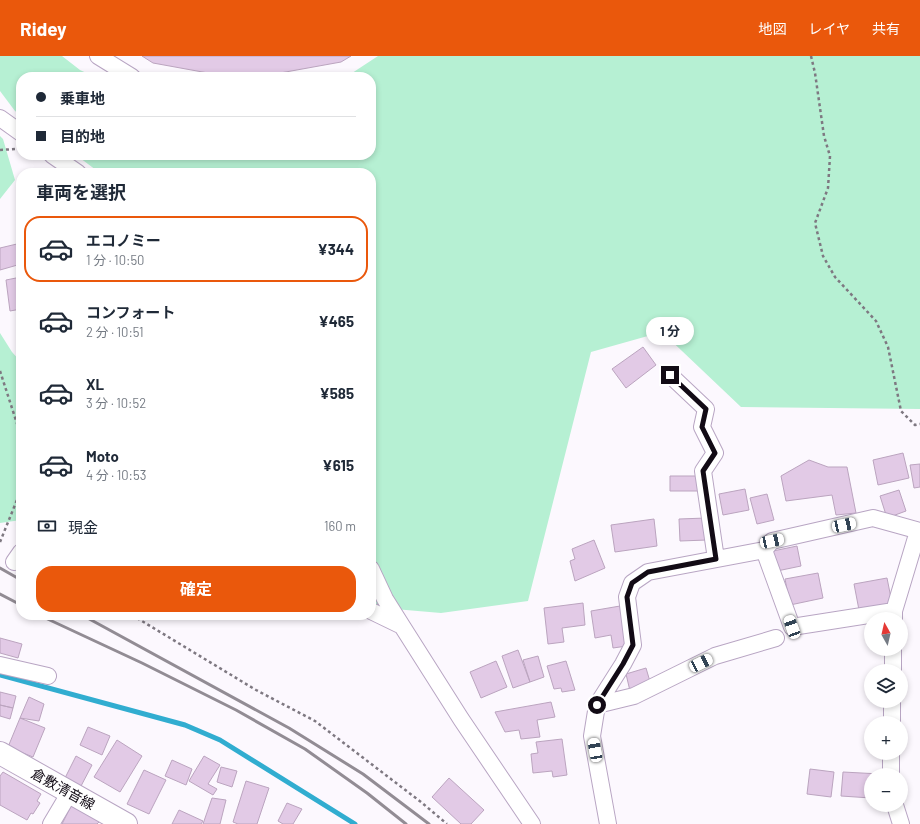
<!DOCTYPE html>
<html lang="ja">
<meta charset="utf-8">
<style>
:root{--surface:#fff;--page:#f2f2f3;--text:#1f2937;--muted:#747a83;--line:#e0e1e3;--accent:#ea580c}
body{margin:0;font-family:Barlow,"Noto Sans JP",sans-serif;background:var(--page);color:var(--text);height:100vh;display:flex;flex-direction:column;font-size:15px;white-space:nowrap}
*{box-sizing:border-box;margin:0}
p{font-size:13px;color:var(--muted)}
.icon{flex:none;width:22px;height:22px;fill:none;stroke:currentColor;stroke-width:2;stroke-linecap:round;stroke-linejoin:round}
.map{position:relative;flex:1;overflow:hidden}
.details{position:absolute;left:16px;top:112px;width:360px;height:452px;display:flex;flex-direction:column;background:var(--surface);border-radius:16px;box-shadow:0 2px 6px #0003}
.details>*{flex:none}
.top-card{position:absolute;left:16px;top:16px;width:360px;height:88px;border-radius:16px;box-shadow:0 2px 6px #0003;display:grid;align-content:center;height:88px;padding:0 20px;background:var(--surface)}
.needle{width:26px;rotate:352deg}
.tools{position:absolute;left:864px;top:556px;display:grid;gap:8px}
.tools a{display:grid;place-items:center;width:44px;height:44px;border-radius:50%;background:var(--surface);box-shadow:0 2px 6px #0003;font-size:20px}
.end{position:absolute;width:18px;height:18px;margin:-9px;border:5px solid #120b15;background:#fff;box-shadow:0 0 0 2px #fff}
.from{border-radius:50%}
.bubble{position:absolute;height:28px;border-radius:14px;background:var(--surface);box-shadow:0 2px 6px #0003;font-size:13px;font-weight:700;line-height:28px;text-align:center}
.car{position:absolute;width:12px;height:24px;margin:-12px -6px;border-radius:5px;box-shadow:0 0 3px 1px #0007;background:linear-gradient(#fff 24%,#345 0 40%,#fff 0 76%,#345 0 86%,#fff 0)}
.top-card b{display:flex;align-items:center;gap:14px;height:38px;font-size:15px}
.top-card b+b{border-top:1px solid var(--line)}
.top-card i{width:10px;height:10px;background:var(--text)}
ul{padding:0;list-style:none}
li{display:flex;align-items:center;gap:12px;height:66px;margin:0 8px 6px;padding:0 12px;border:2px solid transparent;border-radius:16px}
li div{flex:1}
li b{display:block;font-size:15px}
li em{font-style:normal;font-weight:700}
li.current{border-color:var(--accent)}
li>.icon{width:36px;height:36px;stroke-width:1.5}
h2{padding:0 20px;font-size:18px;line-height:48px}
.pay{display:flex;align-items:center;gap:10px;height:44px;padding:0 20px;font-size:15px}
.pay p{margin-inline-start:auto}
.cta{display:flex;gap:8px;margin-top:auto;padding:8px 20px}
.cta a{flex:1;height:46px;border-radius:16px;background:var(--accent);color:#fff;font-size:16px;font-weight:700;line-height:46px;text-align:center}
header{display:flex;align-items:center;gap:24px;box-sizing:border-box;height:56px;padding:0 20px;background:var(--accent);color:#fff}
header strong{font-size:19px}
nav{display:flex;gap:22px;margin-inline-start:auto;font-size:14px}
.map>svg:first-child{display:block}
.green{fill:#b6f0d3}
.lines{fill:none;stroke-linecap:round;stroke-linejoin:round}
.stream{stroke:#31add0;stroke-width:5}
.building{fill:#e2cae6;stroke:#bba4bf}
.street-casing{stroke:#b8a5c3;stroke-width:18}
.primary-casing{stroke:#b8a5c3;stroke-width:24}
.path{stroke:#7e7881;stroke-width:2.5;stroke-dasharray:3 3;stroke-linecap:butt}
.street{stroke:#fff;stroke-width:16}
.primary{stroke:#fff;stroke-width:22}
.rail{stroke:#928c94;stroke-width:3}
.route{stroke:#120b15;stroke-width:5}
.labels{text-anchor:middle;stroke-width:3;stroke-linejoin:round;paint-order:stroke}
.street-label{font-size:14px;fill:#120b15;stroke:#fff}
</style>
<header>
<strong>Ridey</strong>
<nav><a>地図</a><a>レイヤ</a><a>共有</a></nav>
</header>
<div class="map">
<svg width="920" height="768" viewBox="0 0 920 768">
<rect width="100%" height="100%" fill="#fcf8fe"/>
<path class="green" d="M0,0H62L80,14L95,21H21V59L15,55L0,35Z
M378,0H920V353L741,351L662,276L591,296L528,545L441,557L371,551V117H100L76,99H371V21H346Z
M0,80L3,83L15,124L0,143Z
M0,277L12,296L21,306V464L0,467Z"/>
<g class="lines">
<path class="stream" d="M0,619L185,669L220,684L355,768"/>
</g>
<path class="building" d="M142,0H351L341,6L269,19L268,21H230L153,7Z
M21,187V208L0,214V192Z
M21,221V253L10,255L6,224Z
M643,291L656,309L626,332L612,313Z
M903,397L909,422L878,429L873,404Z
M809,404L828,411H847L856,457L836,459L832,439L786,445L781,420Z
M920,408V431L914,432L910,409Z
M670,420H699V435H670Z
M745,433L749,454L723,459L719,438Z
M899,434L906,455L887,462L880,440Z
M767,438L774,464L757,468L750,442Z
M706,462L707,484L680,485L679,463Z
M654,463L657,490L615,496L611,469Z
M594,484L605,512L575,525L570,505L575,503L572,493Z
M797,490L801,510L777,515L773,495Z
M818,517L823,542L790,549L785,523Z
M887,522L892,547L859,554L854,528Z
M583,547L585,569L562,572L564,586L548,588L544,552Z
M620,550L627,590L613,592L611,579L595,582L591,555Z
M0,582L22,588L18,602L0,597Z
M518,594L530,626L513,632L502,600Z
M538,600L544,621L530,626L523,604Z
M496,605L507,631L481,642L470,616Z
M566,605L575,634L562,636L561,632L554,633L547,610Z
M646,612L651,629L630,635L626,618Z
M0,636L16,640L13,652L0,649Z
M29,641L44,648L39,665L20,662Z
M551,646L555,661L537,664L540,681L521,683L519,674L505,676L495,656Z
M0,649L13,652L10,663L0,660Z
M20,662L45,672L33,701L8,691Z
M88,671L110,680L102,699L80,689Z
M562,683L567,719L553,721L552,715L533,717L531,698L538,697L536,686Z
M117,684L142,700L120,736L94,721Z
M76,700L92,709L80,732L64,724Z
M204,700L220,709L208,728L217,733L213,739L189,725Z
M172,704L192,713L186,729L165,720Z
M221,711L237,715L232,731L217,726Z
M810,713L834,716L831,741L807,738Z
M144,714L166,724L149,758L127,748Z
M3,716L41,738L37,745L40,747L33,758L31,757L27,764L0,749V720Z
M843,716L880,718V719H871V742L841,740Z
M449,722L484,754L471,768H461L432,741Z
M246,725L269,732L257,768H238L233,766Z
M212,742L226,744L220,768H203Z
M287,747L302,753L293,768H283L278,765Z
M71,750L100,765L97,768H62Z
M179,754L203,765L201,768H172Z"/>
<g class="lines">
<g class="street-casing">
<path id="street" d="M98,0L132,21
M0,62L21,77
M52,99L78,117
M670,319L706,353L702,371L715,397L703,415L716,503
M764,494L792,571L894,555
M14,506L21,496
M371,513L385,543L402,570L461,663L532,768
M371,555L402,570
M894,563V555L918,475
M0,609L48,620
M893,615V593
M597,649L634,640L715,600L776,582
M892,667V645
M891,697V719
M895,749L901,768
M51,768L70,736
M608,768L592,680L597,649L623,608L633,589L627,541L632,527L648,516L764,494L772,485L873,462L920,475"/>
</g>
<g class="primary-casing">
<path id="primary" d="M0,697L126,768"/>
</g>
<path class="path" d="M811,0L815,17L824,80L830,100L828,132L815,167L823,200L835,221L876,265L888,291L901,355L915,369L920,368
M0,94L15,93
M0,315L21,380
M0,486L21,434
M132,559L256,634L315,665L421,746L447,768"/>
<use href="#street" class="street"/>
<use href="#primary" class="primary"/>
<path class="rail" d="M0,512L21,524
M0,538L21,549
M39,559L142,607L236,654L305,693L367,737L406,768
M82,559L289,672L363,718L429,768"/>
</g>
<g class="lines">
<path class="route" d="M597,649L623,608L633,589L627,541L632,527L648,516L716,503L703,415L715,397L702,371L706,353L670,319"/>
</g>
<g class="labels">
<g class="street-label">
<text transform="translate(63 733) rotate(29)" y="5">倉敷清音線</text>
</g>
</g>
</svg>
<div class="tools">
<a><svg class="needle" viewBox="-14 -14 28 28"><path d="M0-13l5 13h-10z" fill="#e53935"/><path d="M0 13l5-13h-10z" fill="#747a83"/></svg></a>
<a><svg class="icon" aria-label="layers" viewBox="0 0 24 24"><path d="M12 4l9 5-9 5-9-5zM3 14l9 5 9-5"/></svg></a>
<a>+</a>
<a>−</a>
</div>
<i class="end from" style="left:597px;top:649px"></i>
<i class="end" style="left:670px;top:319px"></i>
<div class="bubble" style="left:646px;top:261px;width:48px">1 分</div>
<i class="car" style="left:844px;top:469px;rotate:78deg"></i>
<i class="car" style="left:772px;top:485px;rotate:78deg"></i>
<i class="car" style="left:792px;top:571px;rotate:340deg"></i>
<i class="car" style="left:701px;top:607px;rotate:64deg"></i>
<i class="car" style="left:595px;top:694px;rotate:350deg"></i>
<div class="top-card">
<b><i class="from"></i>乗車地</b>
<b><i></i>目的地</b>
</div>
<section class="details">
<h2>車両を選択</h2>
<ul>
<li class="current"><svg class="icon" aria-label="car" viewBox="0 0 24 24"><path d="M5 17H2v-5l4-1 3-4h7l3 4 3 1v5h-3M9 17h6M6 11h13"/><circle cx="7" cy="17" r="2"/><circle cx="17" cy="17" r="2"/></svg><div><b>エコノミー</b><p>1 分 · 10:50</p></div><em>¥344</em></li>
<li><svg class="icon" aria-label="car" viewBox="0 0 24 24"><path d="M5 17H2v-5l4-1 3-4h7l3 4 3 1v5h-3M9 17h6M6 11h13"/><circle cx="7" cy="17" r="2"/><circle cx="17" cy="17" r="2"/></svg><div><b>コンフォート</b><p>2 分 · 10:51</p></div><em>¥465</em></li>
<li><svg class="icon" aria-label="car" viewBox="0 0 24 24"><path d="M5 17H2v-5l4-1 3-4h7l3 4 3 1v5h-3M9 17h6M6 11h13"/><circle cx="7" cy="17" r="2"/><circle cx="17" cy="17" r="2"/></svg><div><b>XL</b><p>3 分 · 10:52</p></div><em>¥585</em></li>
<li><svg class="icon" aria-label="car" viewBox="0 0 24 24"><path d="M5 17H2v-5l4-1 3-4h7l3 4 3 1v5h-3M9 17h6M6 11h13"/><circle cx="7" cy="17" r="2"/><circle cx="17" cy="17" r="2"/></svg><div><b>Moto</b><p>4 分 · 10:53</p></div><em>¥615</em></li>
</ul>
<div class="pay"><svg class="icon" aria-label="cash" viewBox="0 0 24 24"><path d="M3 7h18v10H3z"/><circle cx="12" cy="12" r="2"/></svg>現金<p>160 m</p></div>
<div class="cta"><a>確定</a></div>
</section>
</div>
